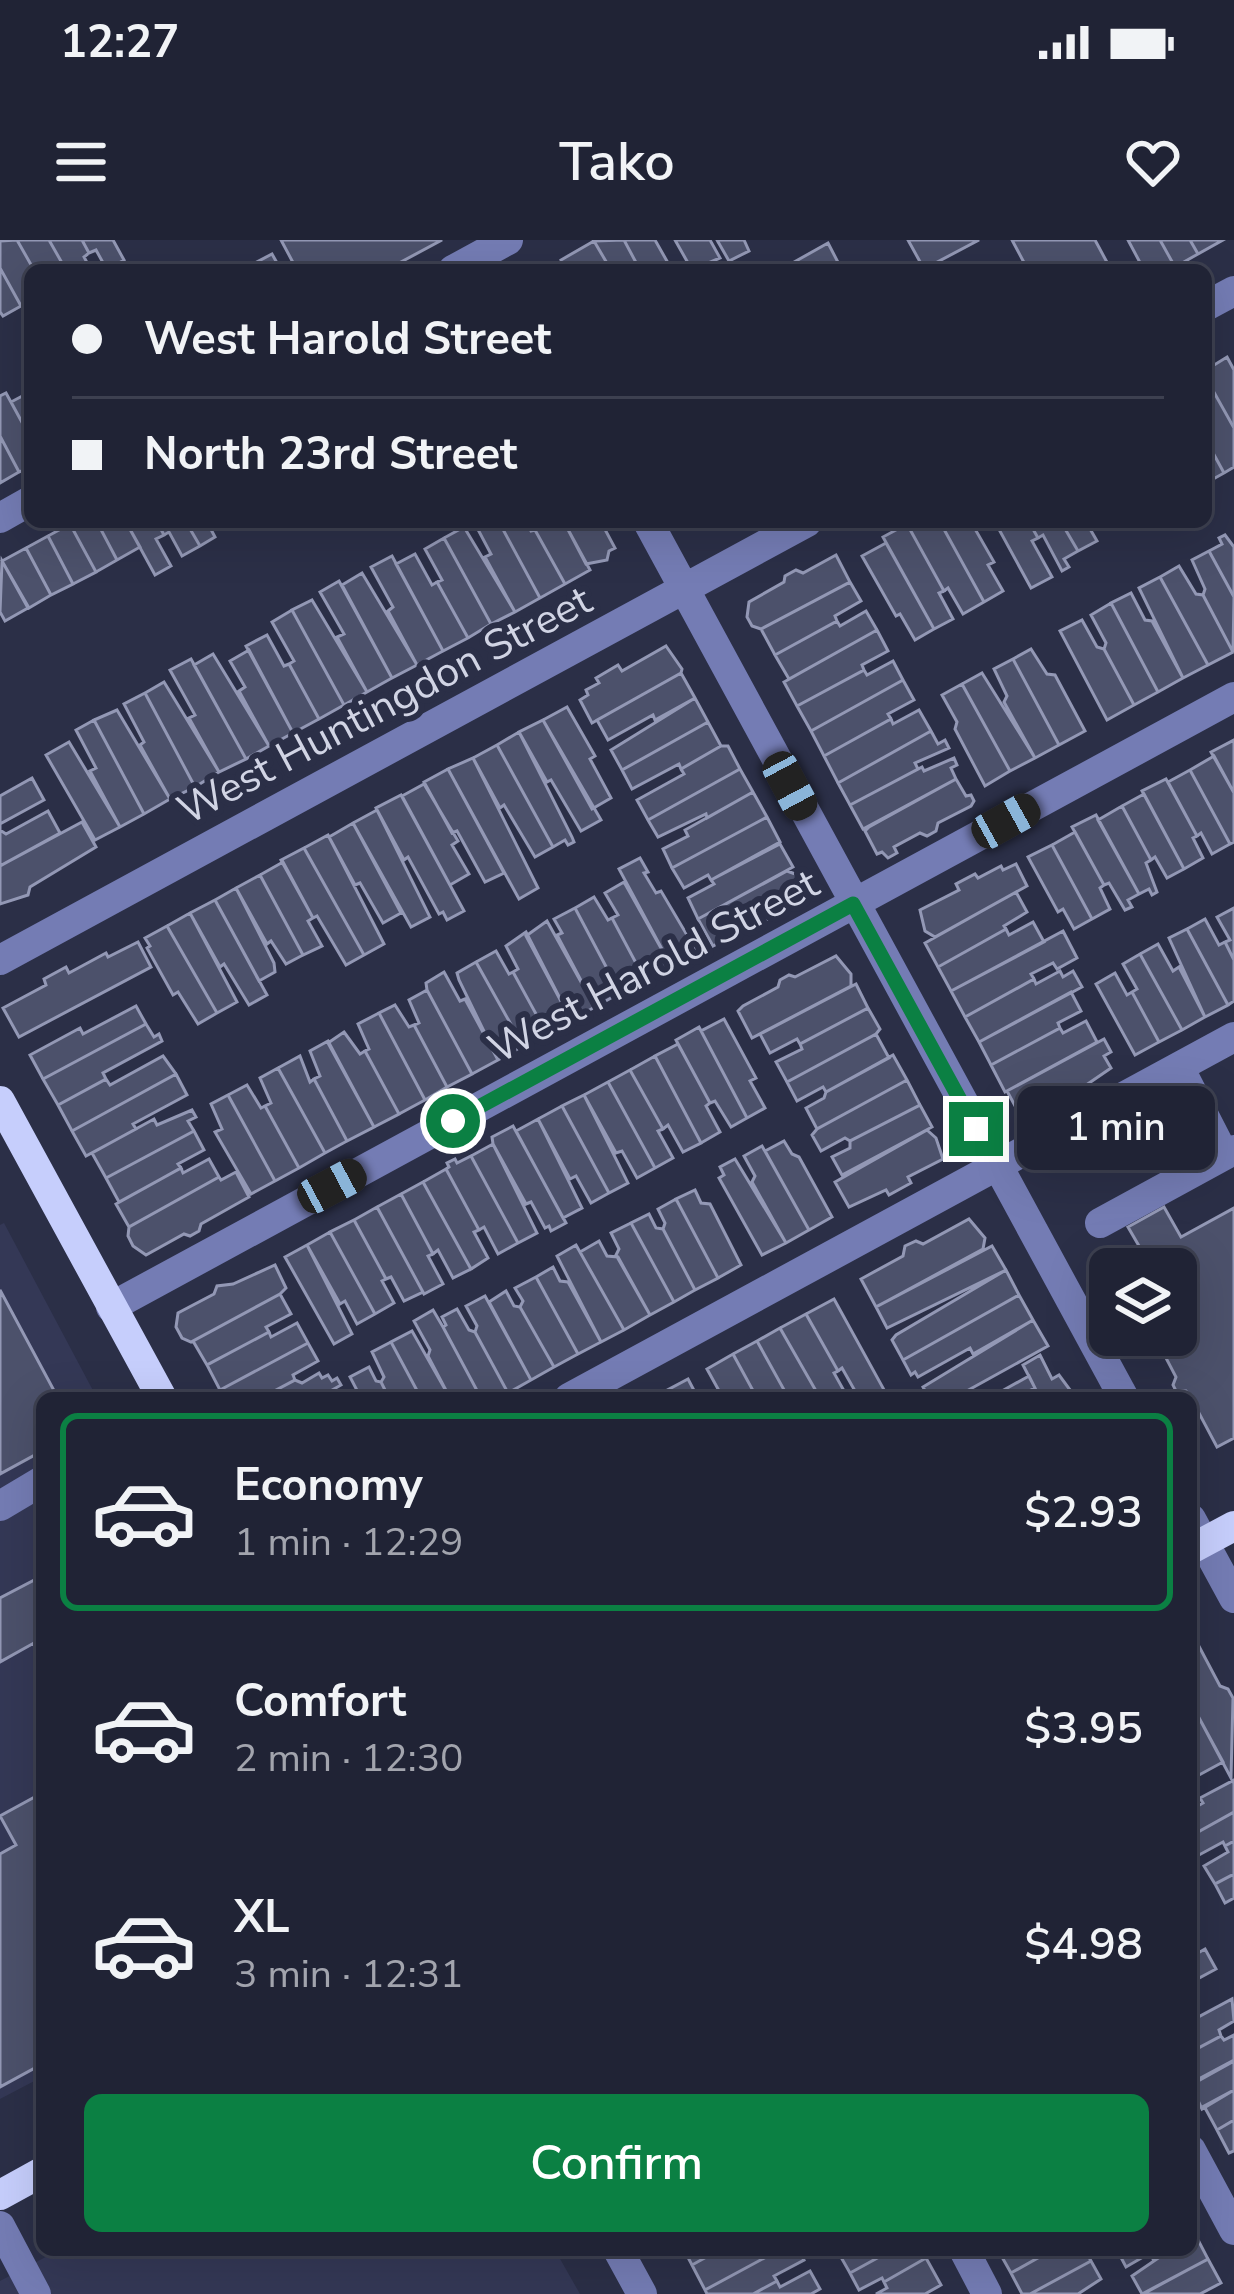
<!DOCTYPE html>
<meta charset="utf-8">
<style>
:root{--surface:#202335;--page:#282b3d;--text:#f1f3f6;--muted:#a2a4ad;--line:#3d4050;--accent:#0b8043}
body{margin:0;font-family:"Nunito Sans",sans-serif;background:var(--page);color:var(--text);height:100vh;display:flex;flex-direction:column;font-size:45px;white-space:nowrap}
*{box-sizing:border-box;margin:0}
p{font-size:39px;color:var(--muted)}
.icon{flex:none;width:66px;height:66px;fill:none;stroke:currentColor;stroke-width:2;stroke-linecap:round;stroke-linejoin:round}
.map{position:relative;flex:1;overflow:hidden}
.details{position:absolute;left:36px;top:1152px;width:1161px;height:864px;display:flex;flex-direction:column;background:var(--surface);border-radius:18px;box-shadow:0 12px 48px #0002,0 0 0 3px var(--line)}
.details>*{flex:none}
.guide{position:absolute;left:24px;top:24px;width:1188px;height:264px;border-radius:18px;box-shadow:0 12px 48px #0002,0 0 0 3px var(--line);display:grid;align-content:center;height:264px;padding:0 48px;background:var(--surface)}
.tools{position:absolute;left:1089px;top:1008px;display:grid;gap:24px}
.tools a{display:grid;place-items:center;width:108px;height:108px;border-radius:18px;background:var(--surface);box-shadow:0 12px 48px #0002,0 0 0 3px var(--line);font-size:60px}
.end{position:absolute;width:54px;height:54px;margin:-27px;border:15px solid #0b8043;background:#fff;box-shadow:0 0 0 6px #fff}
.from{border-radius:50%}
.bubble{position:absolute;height:84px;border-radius:18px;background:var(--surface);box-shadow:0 12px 48px #0002,0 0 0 3px var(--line);font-size:39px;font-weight:600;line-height:84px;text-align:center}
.car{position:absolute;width:36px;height:72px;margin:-36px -18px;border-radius:15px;box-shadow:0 0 9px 3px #0007;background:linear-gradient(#222 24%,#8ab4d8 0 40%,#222 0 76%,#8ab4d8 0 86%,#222 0)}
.guide b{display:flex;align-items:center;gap:42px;height:114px;font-size:45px}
.guide b+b{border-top:3px solid var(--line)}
.guide i{width:30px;height:30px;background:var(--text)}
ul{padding:21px 0 0;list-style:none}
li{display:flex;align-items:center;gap:36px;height:198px;margin:0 24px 18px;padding:0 24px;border:6px solid transparent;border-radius:18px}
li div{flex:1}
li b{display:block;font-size:45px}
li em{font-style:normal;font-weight:600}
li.on{border-color:var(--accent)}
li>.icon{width:108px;height:108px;stroke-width:1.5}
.action{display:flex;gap:24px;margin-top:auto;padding:24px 48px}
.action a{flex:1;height:138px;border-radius:18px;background:var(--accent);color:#fff;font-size:48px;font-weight:600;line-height:138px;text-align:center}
.status{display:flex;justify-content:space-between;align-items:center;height:84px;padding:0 60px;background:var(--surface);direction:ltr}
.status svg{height:33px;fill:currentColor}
header{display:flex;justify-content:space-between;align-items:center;height:156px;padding:0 48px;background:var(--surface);font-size:54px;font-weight:600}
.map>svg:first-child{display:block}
.built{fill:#343856}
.building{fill:#4c516b;stroke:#9398b5;stroke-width:3}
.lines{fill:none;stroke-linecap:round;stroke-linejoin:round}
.minor{stroke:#747cb4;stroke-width:30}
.major{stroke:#c6cefc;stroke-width:30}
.route{stroke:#0b8043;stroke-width:15}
.labels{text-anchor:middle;stroke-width:12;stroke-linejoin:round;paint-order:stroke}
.street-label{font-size:42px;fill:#d1d4e4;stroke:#2b2f47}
</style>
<div class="status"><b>12:27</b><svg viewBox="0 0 49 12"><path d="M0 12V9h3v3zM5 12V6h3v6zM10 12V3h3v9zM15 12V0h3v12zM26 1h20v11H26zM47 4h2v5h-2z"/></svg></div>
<header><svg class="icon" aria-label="menu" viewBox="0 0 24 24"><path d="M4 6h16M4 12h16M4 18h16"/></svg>Tako<svg class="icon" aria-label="heart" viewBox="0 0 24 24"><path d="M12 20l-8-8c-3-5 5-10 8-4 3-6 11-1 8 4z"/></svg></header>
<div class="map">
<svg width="1234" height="2054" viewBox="0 0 1234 2054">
<rect width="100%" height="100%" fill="#2b2f47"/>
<path class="built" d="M4,983L97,1158H42V1837L0,1859V985Z
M59,2010H555L580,2054H0V2041Z"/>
<path class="building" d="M17,0H49L66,30H34Z
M17,0L34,30H30V61L21,66L0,28V1Z
M49,0H82L89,13L84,17L91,30H66Z
M82,0H113L124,20L107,30L96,10L89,13Z
M281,0H442L386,30H297Z
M624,0H655L672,30H640Z
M624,0L640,30H611L594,1Z
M675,0H710L720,18L692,30Z
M717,0H744L749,11L729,21Z
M908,0H979L924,29Z
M1012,0H1095L1109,26L1102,30H1028Z
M1128,0H1160L1175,27L1144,30Z
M1160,0H1190L1198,14L1175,27Z
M1190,0H1223L1198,14Z
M594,1L611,30H566L561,20Z
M828,3L842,30H780Z
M272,14L281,30H256L253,24Z
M0,28L21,66L3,76L0,72Z
M1227,117L1234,130V188L1206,138V130Z
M1206,138L1234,188V227L1224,233L1206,200Z
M30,152V197L11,162Z
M6,153L30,197V227L19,232L0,196V156Z
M0,196L19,232L0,243Z
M1206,200L1224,233L1206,243Z
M74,282H97L117,320L96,332L70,284Z
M97,282H126L140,307L117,320Z
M126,282H157L164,295L156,299L171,326L155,335Z
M157,282H186L200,306L182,316L169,292L164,295Z
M186,282H207L215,297L200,306Z
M474,282H499L540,358L515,372L485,317L491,314Z
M499,282H526L531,291L535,290L565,344L540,358Z
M539,282H564L590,330L565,344L535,290L541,286Z
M564,282H601L615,308L609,311L607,320L586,324Z
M911,282H940L984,362L963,374L948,348L944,351L907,284Z
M940,282H971L994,322L988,325L1003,351L984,362Z
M995,282H1029L1038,298L1032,301L1052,337L1031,348Z
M1029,282H1061L1078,311L1064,319L1069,327L1062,331L1043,295L1038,298Z
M1061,282H1086L1097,301L1078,311Z
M70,284L96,332L73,344L48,296Z
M907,284L944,351L939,353L953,379L934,389L883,297Z
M464,287L515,372L491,384L444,298Z
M1225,295L1234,307V357L1209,311L1222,304L1219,298Z
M48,296L73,344L51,355L26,308Z
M444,298L491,384L468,398L437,342L442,340L425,309Z
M886,303L934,389L915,400L900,374L896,376L862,316Z
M26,308L51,355L29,368L2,321Z
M1209,311L1234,357L1233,412L1203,355L1205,349L1192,320Z
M415,314L432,345L437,342L468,398L443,411L396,324Z
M836,315L850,342L761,389L752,386L747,377L749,362L784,342L785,336L796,330L803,333Z
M392,316L443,411L417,425L388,371L393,367L371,327Z
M2,321L28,368L5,381L0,372Z
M1179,326L1196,354L1203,355L1233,412L1208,425L1160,337Z
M362,333L417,425L392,438L342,345Z
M1160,337L1208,425L1183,438L1139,348Z
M339,341L392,438L367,452L337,397L344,394L320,352Z
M850,342L861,361L835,376L837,381L775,415L761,389Z
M1131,353L1145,380L1152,381L1183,438L1158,452L1111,363Z
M312,360L367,452L344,465L292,370Z
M1111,363L1158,452L1134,465L1104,409L1106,403L1091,375Z
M292,370L344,465L319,479L289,424L294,421L272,382Z
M866,371L877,390L789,439L775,415L837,381L840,386Z
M1082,380L1097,407L1104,409L1134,465L1107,480L1060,391Z
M877,390L888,411L862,425L864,430L797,466L784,442Z
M267,395L284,426L289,424L319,479L293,493L246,406Z
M666,406L682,429L681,433L592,483L580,460L588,455L586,450L599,443L596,438L618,425L622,431Z
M1031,409L1047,434L1055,435L1085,491L1059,505L1013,419Z
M249,410L293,493L269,506L239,451L245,447L230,421Z
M213,414L269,506L246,519L194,425Z
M191,419L246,519L219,532L189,478L195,475L170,430Z
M1013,419L1059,505L1035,518L1004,462L1007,456L994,429Z
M893,421L903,440L811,491L797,466L864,430L867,435Z
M681,433L695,458L655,480L653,475L608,500L597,480Z
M982,433L1035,518L1010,531L962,444Z
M903,440L914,460L888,474L891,479L824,516L811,491Z
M164,442L219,532L195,547L145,453Z
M962,444L1010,531L985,546L955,489L957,482L942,455Z
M145,453L195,547L170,559L140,505L144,502L124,464Z
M695,458L708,482L622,530L611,510Z
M567,467L595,516L590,519L611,558L592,569L543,480Z
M117,470L170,559L144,574L94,480Z
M919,470L931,491L838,543L824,516L891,479L893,484Z
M94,480L144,574L120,587L90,531L96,528L76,490Z
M543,480L601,580L581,591L551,540L547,542L519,492Z
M708,482L721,506L681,529L679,524L632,549L622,530Z
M931,491L938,504L945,500L949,508L915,523L918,529L850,565L838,543Z
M519,492L572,597L574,602L568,605L565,600L553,607L497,505Z
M1234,500V553L1211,512Z
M69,502L120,587L95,600L46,515Z
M497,505L553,607L535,617L504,565L500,568L473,518Z
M721,506H728L740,529L648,580L637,560L684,534L681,529Z
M1214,516L1234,553V602L1230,604L1190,530Z
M473,518L538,648L519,659L448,529Z
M954,518L957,525L951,528L956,539L863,589L850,565L922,527L924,531Z
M448,529L504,633L485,642L457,591L452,593L424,542Z
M740,529L753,552L707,578L706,574L658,597L648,580Z
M1190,530L1230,604L1212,614L1201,593L1197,596L1168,542Z
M32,538L44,560L0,584V590V556Z
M956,539L966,556L971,555L974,561L971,566L938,583L936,591L927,596L920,593L894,607L897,613L888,618L882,612L877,614L865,591L869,587Z
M1166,539L1197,596L1193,598L1203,618L1184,629L1142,551Z
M424,544L458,601L452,605L469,634L450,645L402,556Z
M753,552L767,577L672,628L663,609L688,596L685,590Z
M1144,554L1184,629L1167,638L1155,617L1151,620L1122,566Z
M401,555L464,671L447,680L443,672L439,674L408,617L404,620L376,568Z
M1122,566L1151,620L1146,623L1157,652L1152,655L1149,649L1139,654L1098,580Z
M377,570L430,677L411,687L353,583Z
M48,571L60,593L0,626V590L6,594Z
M1096,575L1139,654L1128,660L1132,667L1125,670L1109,643L1104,645L1072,587Z
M767,577L780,602L711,640L708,635L684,648L672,628Z
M82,582L96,607L30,647L28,655L0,664V626Z
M353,583L401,673L383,683L360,643L355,645L329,597Z
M1075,592L1104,645L1100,648L1110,669L1092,679L1052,605Z
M328,595L384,704L364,715L304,608Z
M780,604L793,627L698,679L688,658L714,644L711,640Z
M1052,605L1092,679L1074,689L1063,669L1058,672L1028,617Z
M304,608L364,715L346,725L317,676L313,678L281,620Z
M640,618L648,632L644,633L656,653L661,651L697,712L671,726L619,629Z
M283,622L313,678L308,681L322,706L303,715L260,635Z
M1016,624L1027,646L935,697L925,691L920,670L959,650L956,644L975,634L978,638L1001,626L1003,630Z
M787,631L798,635L802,644L801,659L764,681L761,686L752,691L746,689L713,706L698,679Z
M260,635L303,715L286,724L271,701L267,704L236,648Z
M624,642L671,726L645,740L612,678L618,675L605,653Z
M236,648L274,723L275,732L259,741L215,660Z
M1016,652L1027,672L1004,686L1006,689L938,727L925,703Z
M594,657L608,680L612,678L645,740L620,753L575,668Z
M215,660L267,755L249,765L224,724L220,727L190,673Z
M575,668L620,753L595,767L557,695L562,693L554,679Z
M1234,668V720L1225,702L1230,700L1217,677Z
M190,673L237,762L217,773L167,686Z
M1205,679L1219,705L1225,702L1234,720V761L1228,765L1187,689Z
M547,681L595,767L571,780L526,696Z
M1033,682L1044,702L951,751L938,727L1006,689L1009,695Z
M167,686L217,773L198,784L178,752L173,755L147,708L150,706L145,698Z
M1187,689L1228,765L1205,777L1169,698Z
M1063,691L1077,718L1057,729L1053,723L1031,734L1034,739L965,777L951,751Z
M526,692L571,780L547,794L513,732L518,729L506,706Z
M138,702L151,727L19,797L3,768L46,745L44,739L66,727L69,733L106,713L108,717Z
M1158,704L1173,731L1179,727L1205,777L1182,790L1140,714Z
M496,711L509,734L513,732L547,794L523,806L476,722Z
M1140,714L1182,790L1159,802L1132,752L1137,749L1123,724Z
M836,716L851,734V746L752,798L738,771L743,766L778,747L780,740L789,735L795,737Z
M476,722L523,806L498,820L459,740L457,733Z
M1060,731L1063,737L1073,731L1082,747L979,802L965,777L1034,739L1036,744Z
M444,732L460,761L465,759L498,820L472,834L427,750L426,743Z
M1115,733L1127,755L1132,752L1159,802L1135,815L1096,744Z
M856,744L868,768L800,804L797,799L770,813L760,794Z
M427,750L472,834L447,847L414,785L419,783L409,760Z
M1071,752L1081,771L1058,783L1060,788L991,825L979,802Z
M395,765L409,787L414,785L447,847L425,860L379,773Z
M136,766L146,784L43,839L30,815L80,788L83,794Z
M868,768L880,789L876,794L787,842L776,822L802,809L800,804Z
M379,773L425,860L399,874L365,811L369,809L358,784Z
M724,779L756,838L750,841L765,868L747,878L701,791Z
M1086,781L1097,802L1005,852L991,825L1060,788L1063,793Z
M146,784L154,797L159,794L162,801L103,833L106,839L58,865L43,839Z
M699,787L747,878L731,887L715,861L710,863L676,800Z
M344,792L360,814L365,811L399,874L374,887L328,803Z
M876,794L889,818L826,852L823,847L797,861L787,842Z
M1104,799L1111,812L1104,816L1111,828L1073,854L1071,850L1021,877L1007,851Z
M328,801L374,887L347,901L314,839L320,836L310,811Z
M678,804L710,863L706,866L720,892L701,903L655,816Z
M893,815L907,840L817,889L806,868L824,858L826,852Z
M163,816L176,834L72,891L58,865L106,839L110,845Z
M300,816L310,842L314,839L347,901L325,913L278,828Z
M655,816L701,903L683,912L668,885L663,889L630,830Z
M278,828L325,913L299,928L265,866L271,863L260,838Z
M630,830L663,889L658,891L673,918L655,928L608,842Z
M176,834L187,855L133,884L136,889L86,916L72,891Z
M907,840L920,865L850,901L845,898L821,911L812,895L817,889Z
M608,842L655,928L637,938L622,911L616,913L584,855Z
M247,845L261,868L265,866L299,928L275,941L228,855Z
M228,855L275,941L251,954L215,892L222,889L211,864Z
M584,855L628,943L609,953L562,866Z
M920,865L932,887L842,935L832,917L850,908V901Z
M562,866L609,953L591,963L576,936L570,939L538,879Z
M192,870L196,877L188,881L194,891L106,938L92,913L154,879L157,885Z
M538,879L582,968L563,978L516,891Z
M513,886L566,983L551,991L549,986L545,988L531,962L526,964L493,904L492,897Z
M927,890L936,898L943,919L908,937L911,943L889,955L886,950L849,967L835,942Z
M194,891L204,910L178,924L181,928L119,962L106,938Z
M784,901L792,914L799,917L832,977L809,990L765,911Z
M493,904L537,993L518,1003L471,916Z
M762,906L809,990L786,1003L752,942L755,936L744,916Z
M471,916L518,1003L498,1014L484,987L479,990L446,929L449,927L447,923L455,919L457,923Z
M209,919L219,937L129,987L116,964L181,928L183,933Z
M735,919L786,1003L762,1015L719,938L724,935L720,927Z
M446,929L479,990L474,992L488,1018L471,1029L423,942Z
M236,932L249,957L201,984L199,991L190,996L184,994L146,1015L133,1006L128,996L129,987L219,937L221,940Z
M423,942L471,1029L453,1038L438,1010L433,1014L401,954Z
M695,950L701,963L710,964L741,1025L718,1038L676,959Z
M401,954L433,1014L428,1016L443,1044L424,1054L377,967Z
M676,959L718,1038L695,1050L663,989L665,983L658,969Z
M377,967L423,1052L404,1061L391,1037L386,1039L354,980Z
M1164,967L1181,997L1234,968V1198L1217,1207L1191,1158L1186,1151H1176L1173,1145L1176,1137L1154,1095H1176V1029H1120L1114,1019L1139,1006L1128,987Z
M649,974L656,988L663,989L695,1050L674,1062L631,983Z
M969,979L985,998L983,1009L876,1067L861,1039L903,1016L905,1006L916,1001L923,1004Z
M354,980L386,1039L382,1041L394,1063L375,1074L330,992Z
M631,983L674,1062L650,1075L616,1015L619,1009L611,993Z
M330,992L375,1074L357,1084L345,1061L340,1064L307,1005Z
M599,1001L607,1016L618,1017L650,1075L624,1090L580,1012Z
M307,1005L352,1094L334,1104L285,1017Z
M576,1005L624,1090L601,1102L557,1016Z
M992,1006L1006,1030L887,1088L876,1067Z
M275,1025L286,1048L280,1054L191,1102L182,1098L176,1087L178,1073L214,1054L217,1046L233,1044Z
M553,1027L560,1041L568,1042L601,1102L578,1114L536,1037Z
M1006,1030L1019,1055L903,1120L892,1100L896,1095Z
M536,1037L578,1114L554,1127L520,1067L523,1061L515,1048Z
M0,1050L58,1158H42V1211L0,1234Z
M506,1051L514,1066L520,1067L554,1127L531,1140L489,1062Z
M280,1054L291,1074L266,1087L269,1092L207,1125L193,1101Z
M1019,1055L1033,1080L973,1114L970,1108L918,1137L915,1132L911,1135L903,1120Z
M485,1056L531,1140L508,1153L475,1092L477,1086L466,1066Z
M834,1059L888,1157L886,1158H859L842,1128L838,1131L806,1074Z
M457,1069L469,1090L475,1092L508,1153L498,1158H481L443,1087L446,1085L442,1077Z
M433,1070L443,1087L481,1158H450L428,1116L430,1110L414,1081Z
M806,1074L838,1131L834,1133L848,1158H820L780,1088Z
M1033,1080L1048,1106L954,1158H929L923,1147Z
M297,1083L308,1103L220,1150L207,1125L269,1092L271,1097Z
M780,1088L820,1158L788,1157L757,1101Z
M412,1091L450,1158H421L391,1102Z
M757,1101L788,1157L757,1158L733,1114Z
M391,1102L421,1158H389L381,1142L384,1137L372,1112Z
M308,1103L318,1121L293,1135L295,1140L261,1158H225L220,1150Z
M733,1114L757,1158H723L707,1129Z
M1040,1115L1052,1139L1059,1135L1076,1158H1035L1031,1150L1035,1148L1023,1125Z
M369,1127L376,1141L381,1142L389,1158H361L350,1137Z
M319,1133L322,1138L328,1135L332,1141L337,1138L341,1145L318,1158H261L295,1140L302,1143Z
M1029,1136L1035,1148L1031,1150L1035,1158H1003L1000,1152Z
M688,1139L698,1158H662L660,1154Z
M42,1336V1418L34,1403L0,1422V1358Z
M1193,1395L1220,1446L1228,1449L1233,1458L1231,1538L1191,1463Z
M1191,1463L1223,1522L1199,1535L1191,1520Z
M1234,1540V1572L1191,1596V1570L1203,1563L1200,1558Z
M42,1553V1824L0,1847V1614L16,1605L0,1576Z
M1234,1572V1601L1225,1606L1223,1602L1199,1615L1191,1596Z
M1234,1601V1634L1215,1644L1204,1626L1228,1612L1225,1606Z
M1234,1634V1658L1225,1663L1215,1644Z
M1205,1709L1216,1729L1192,1742L1195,1748L1191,1750V1717Z
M1232,1759L1234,1781L1219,1790L1221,1796L1191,1812V1781Z
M1234,1795V1820L1191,1843V1812L1221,1796L1224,1800Z
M1234,1821V1850L1202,1869L1191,1845Z
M1234,1850V1880L1217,1890L1204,1866Z
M1234,1880V1911L1229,1913L1217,1890Z
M1196,1996L1208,2019L1142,2054L1132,2036L1170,2010H1191V1999Z
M684,2010H719L692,2025Z
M719,2010H779L705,2050L692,2025Z
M779,2010H799L804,2020L774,2036L777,2041L753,2054H707L705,2050Z
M842,2010H892L850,2033L838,2012Z
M892,2010H922L926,2018L884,2042L882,2038L859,2050L850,2033Z
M998,2010H1052L1011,2033Z
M1052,2010L1057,2015L1067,2010H1085L1091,2021L1030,2054H1022L1011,2033Z
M1117,2010H1170L1153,2019L1150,2013L1126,2027Z
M926,2018L941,2045L925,2054H876L887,2048L884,2042Z
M1208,2019L1221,2043L1200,2054H1143Z
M1091,2021L1101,2039L1078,2054H1030Z
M810,2031L820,2049L811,2054H753L777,2041L780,2047Z"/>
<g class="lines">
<path class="minor" d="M453,30L508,0
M1206,66L1234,51
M0,278L30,261
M648,282L1124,1158
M0,720L807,282
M1179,827L1224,915
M1100,983L1234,910
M111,1067L1234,457
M569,1158L1234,797
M0,1266L42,1241
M1191,1279L1234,1358
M1191,1910L1234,1990
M0,1986L36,2054
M618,2010L642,2054
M964,2010L987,2054"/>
<path class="major" d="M0,861L162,1158
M1191,1309L1234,1286
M0,1955L42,1932"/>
</g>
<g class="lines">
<path class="route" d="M453,881L853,664L976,889"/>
</g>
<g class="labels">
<g class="street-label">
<text transform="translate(384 464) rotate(-28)" y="15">West Huntingdon Street</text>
<text transform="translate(653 725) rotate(-28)" y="15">West Harold Street</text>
</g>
</g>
</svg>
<div class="tools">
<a><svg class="icon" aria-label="layers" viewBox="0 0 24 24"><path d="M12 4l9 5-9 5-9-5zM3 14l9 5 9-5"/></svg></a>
</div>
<i class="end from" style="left:453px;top:881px"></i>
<i class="end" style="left:976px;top:889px"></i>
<div class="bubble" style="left:1017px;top:846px;width:198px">1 min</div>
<i class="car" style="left:790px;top:546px;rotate:152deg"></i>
<i class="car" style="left:1006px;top:581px;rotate:61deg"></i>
<i class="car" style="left:332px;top:946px;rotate:62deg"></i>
<div class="guide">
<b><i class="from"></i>West Harold Street</b>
<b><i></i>North 23rd Street</b>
</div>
<section class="details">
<ul>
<li class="on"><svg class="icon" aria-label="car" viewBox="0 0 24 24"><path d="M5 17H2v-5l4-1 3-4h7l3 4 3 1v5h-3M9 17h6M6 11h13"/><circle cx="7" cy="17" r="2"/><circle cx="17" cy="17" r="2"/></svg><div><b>Economy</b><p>1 min · 12:29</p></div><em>$2.93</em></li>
<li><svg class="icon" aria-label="car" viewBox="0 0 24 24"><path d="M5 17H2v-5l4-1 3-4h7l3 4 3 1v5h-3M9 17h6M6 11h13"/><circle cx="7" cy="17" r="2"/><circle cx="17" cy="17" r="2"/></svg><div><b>Comfort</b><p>2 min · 12:30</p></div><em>$3.95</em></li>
<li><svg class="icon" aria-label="car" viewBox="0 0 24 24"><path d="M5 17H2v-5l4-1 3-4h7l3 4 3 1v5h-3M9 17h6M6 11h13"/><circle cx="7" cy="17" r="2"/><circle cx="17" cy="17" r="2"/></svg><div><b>XL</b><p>3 min · 12:31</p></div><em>$4.98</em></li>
</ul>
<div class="action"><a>Confirm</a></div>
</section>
</div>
